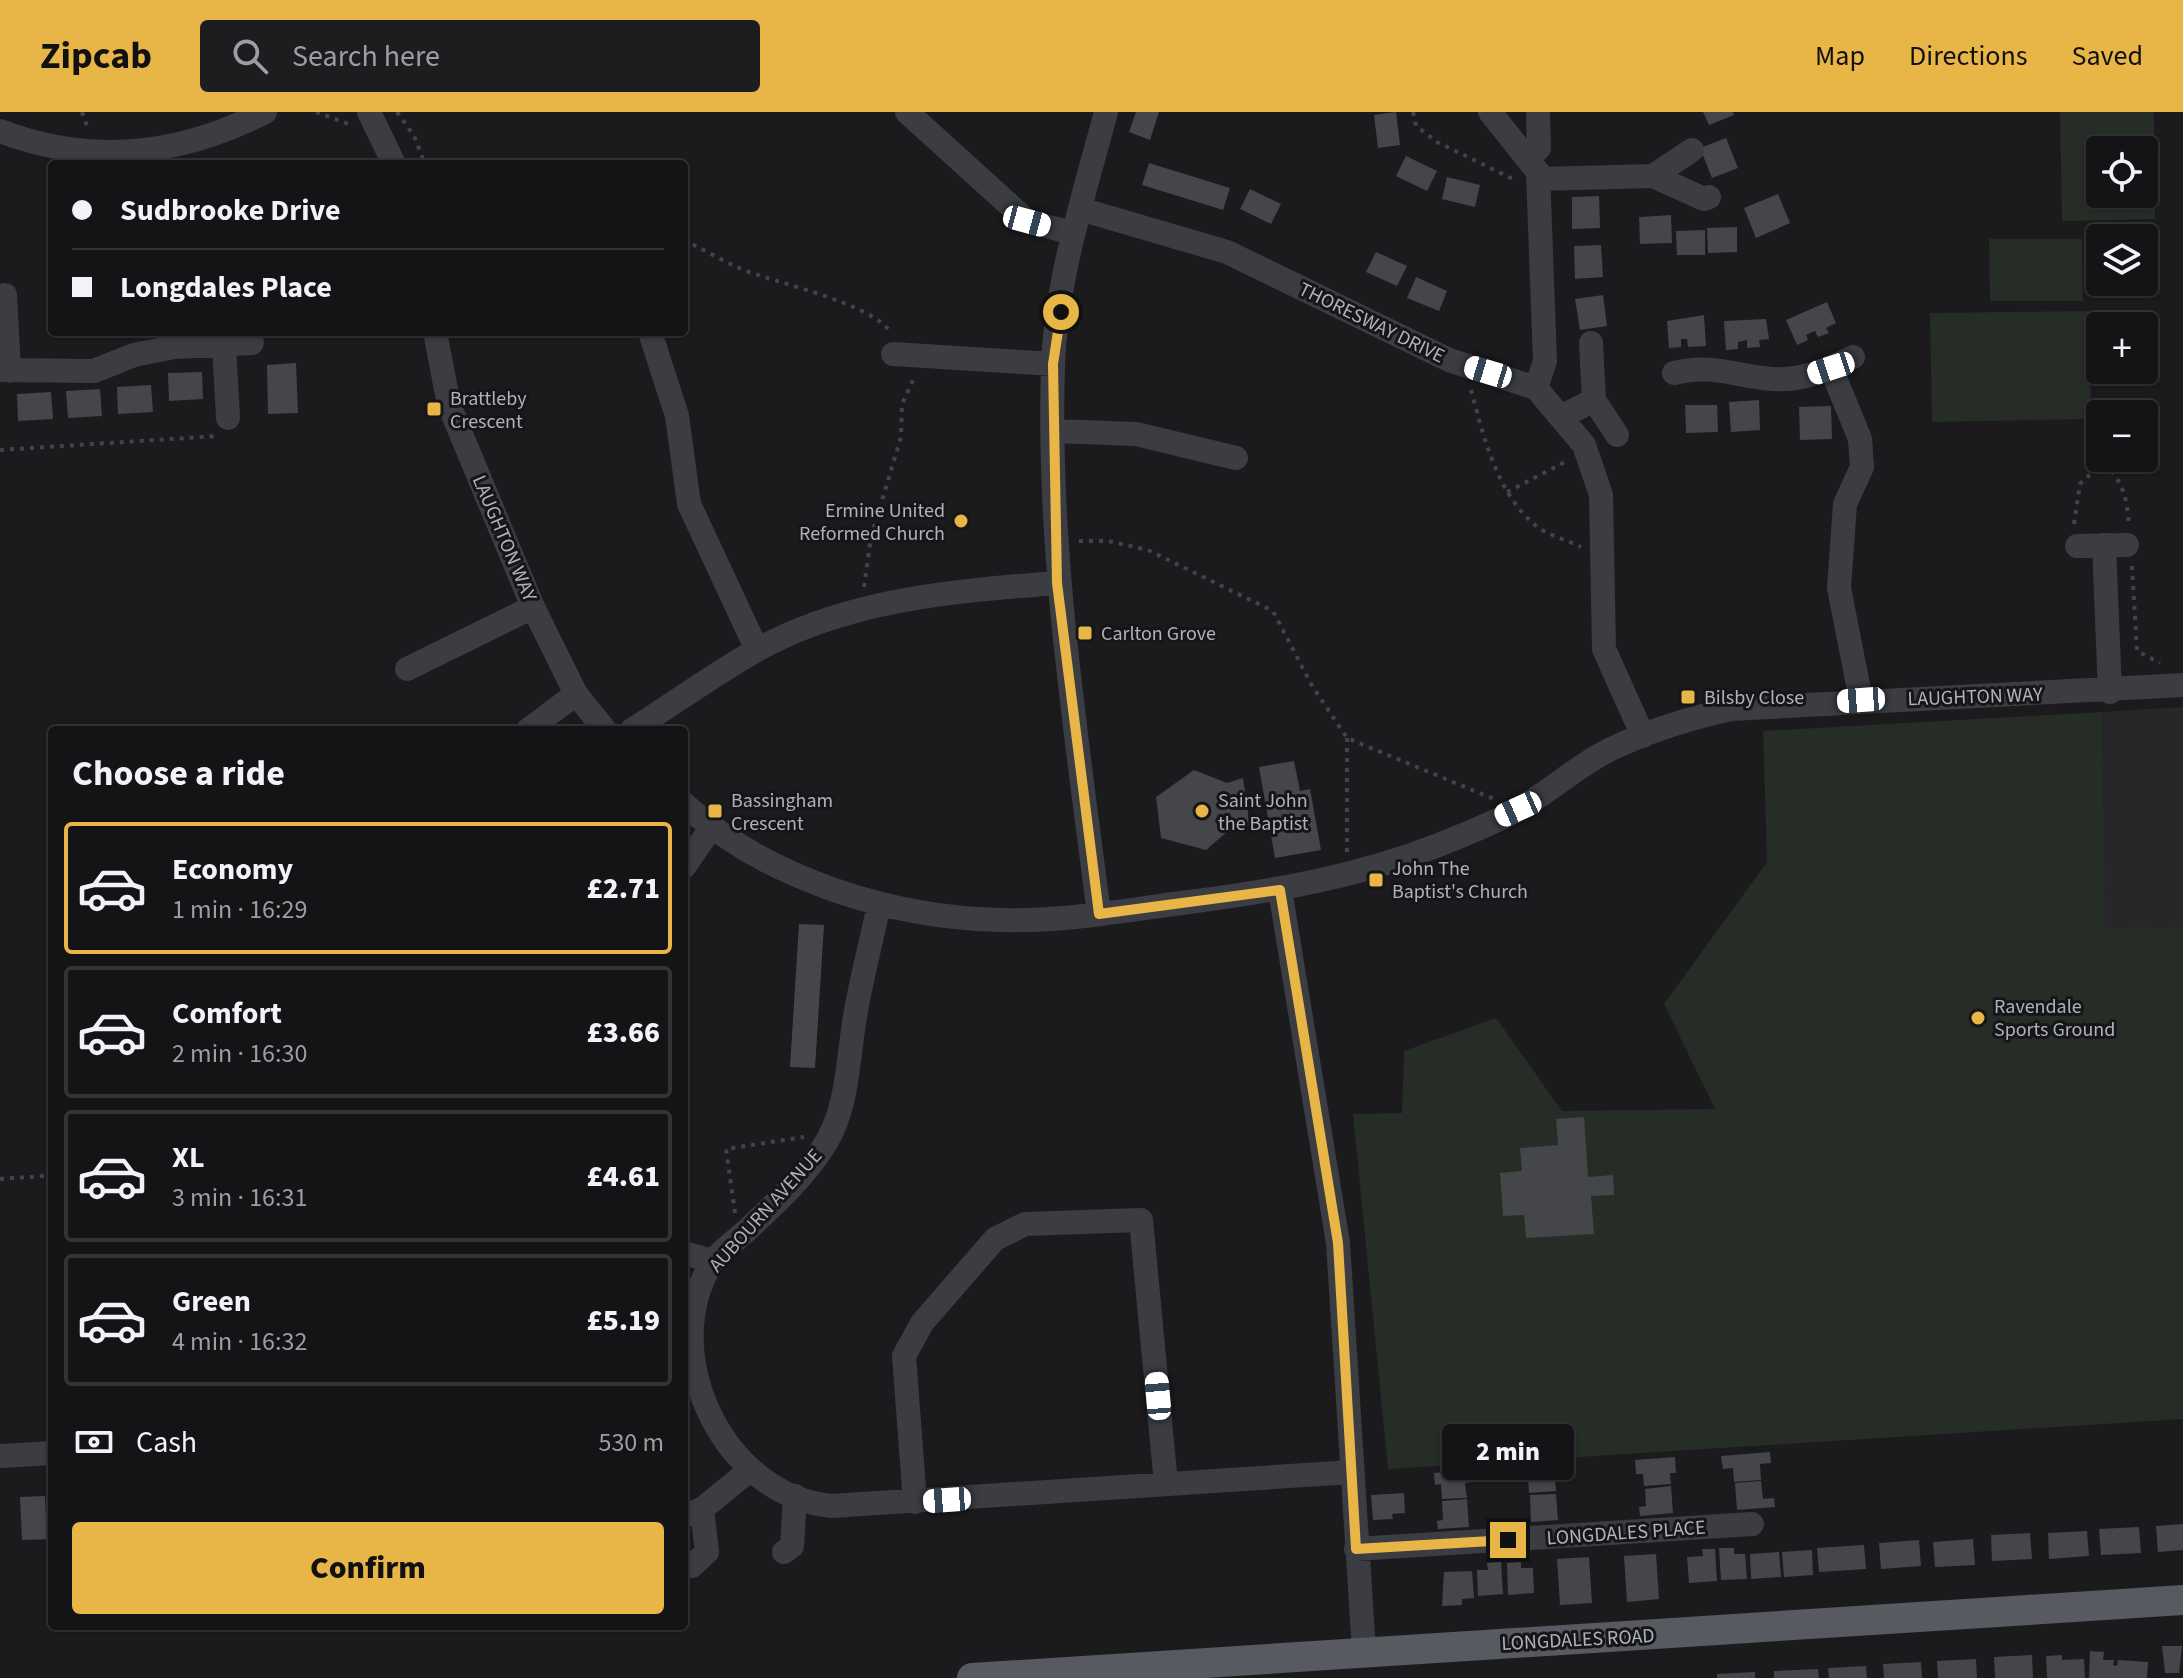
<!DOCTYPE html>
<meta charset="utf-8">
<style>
:root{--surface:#141416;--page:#1d1d1f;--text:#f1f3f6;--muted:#9d9ea1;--line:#333335;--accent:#e8b547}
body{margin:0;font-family:"Source Sans 3",sans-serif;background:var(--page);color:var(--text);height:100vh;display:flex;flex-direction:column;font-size:30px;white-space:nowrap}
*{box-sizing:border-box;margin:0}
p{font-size:26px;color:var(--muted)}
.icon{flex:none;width:44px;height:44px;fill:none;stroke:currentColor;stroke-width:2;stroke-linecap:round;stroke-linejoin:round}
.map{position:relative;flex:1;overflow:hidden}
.sheet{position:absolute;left:48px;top:614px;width:640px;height:904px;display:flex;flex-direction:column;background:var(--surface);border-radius:8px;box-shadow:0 2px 6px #0004,0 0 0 2px var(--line)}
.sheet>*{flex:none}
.hud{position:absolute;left:48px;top:48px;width:640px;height:176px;border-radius:8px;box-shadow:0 2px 6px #0004,0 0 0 2px var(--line);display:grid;align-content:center;height:176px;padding:0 24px;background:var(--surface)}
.fabs{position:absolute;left:2086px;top:24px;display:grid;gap:16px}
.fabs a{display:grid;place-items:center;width:72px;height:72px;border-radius:8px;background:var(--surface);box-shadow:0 2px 6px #0004,0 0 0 2px var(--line);font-size:40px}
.end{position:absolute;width:36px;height:36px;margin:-18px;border:10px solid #e8b547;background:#111;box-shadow:0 0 0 4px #111}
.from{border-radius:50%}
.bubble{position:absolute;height:56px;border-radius:8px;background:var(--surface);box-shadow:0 2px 6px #0004,0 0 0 2px var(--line);font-size:26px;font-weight:800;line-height:56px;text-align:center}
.car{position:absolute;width:24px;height:48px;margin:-24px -12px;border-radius:10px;box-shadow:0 0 6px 2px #0007;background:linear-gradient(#fff 24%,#345 0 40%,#fff 0 76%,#345 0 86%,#fff 0)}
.hud b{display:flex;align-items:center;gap:28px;height:76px;font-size:30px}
.hud b+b{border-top:2px solid var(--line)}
.hud i{width:20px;height:20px;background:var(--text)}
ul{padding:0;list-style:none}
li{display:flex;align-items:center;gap:24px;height:132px;margin:0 16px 12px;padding:0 8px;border:4px solid var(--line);border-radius:8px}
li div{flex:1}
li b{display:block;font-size:30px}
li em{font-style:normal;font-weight:800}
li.current{border-color:var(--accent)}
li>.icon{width:72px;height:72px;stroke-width:1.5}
h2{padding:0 24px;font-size:36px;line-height:96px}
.pay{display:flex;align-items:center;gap:20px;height:88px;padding:0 24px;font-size:30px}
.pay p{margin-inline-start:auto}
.button{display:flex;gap:16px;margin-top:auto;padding:16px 24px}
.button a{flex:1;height:92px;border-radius:8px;background:var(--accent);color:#111;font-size:32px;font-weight:800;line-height:92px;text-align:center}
header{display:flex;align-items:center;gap:48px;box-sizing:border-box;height:112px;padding:0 40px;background:var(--accent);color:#111}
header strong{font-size:38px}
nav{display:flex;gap:44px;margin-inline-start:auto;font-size:28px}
.search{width:560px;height:72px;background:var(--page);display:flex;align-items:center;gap:20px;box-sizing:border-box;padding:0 28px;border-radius:8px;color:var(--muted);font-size:30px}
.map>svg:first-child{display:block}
.built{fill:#27272a}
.green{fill:#252d26;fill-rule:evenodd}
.building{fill:#45464a}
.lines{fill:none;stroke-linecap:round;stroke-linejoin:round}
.path{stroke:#424449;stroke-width:4;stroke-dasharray:4 6;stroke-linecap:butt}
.minor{stroke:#3c3d42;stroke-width:24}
.major{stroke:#585a61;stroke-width:30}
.route{stroke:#e8b547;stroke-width:10}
.poi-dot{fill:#e8b547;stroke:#161618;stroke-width:3}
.labels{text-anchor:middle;stroke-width:6;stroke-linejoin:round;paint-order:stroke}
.street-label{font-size:20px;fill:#aeb2bb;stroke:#161618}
.poi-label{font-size:20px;fill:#aeb2bb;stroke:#161618;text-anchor:start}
</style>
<header>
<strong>Zipcab</strong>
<div class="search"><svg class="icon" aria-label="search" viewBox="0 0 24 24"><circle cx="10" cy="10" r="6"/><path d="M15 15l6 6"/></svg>Search here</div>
<nav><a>Map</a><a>Directions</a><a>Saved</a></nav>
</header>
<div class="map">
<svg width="2183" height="1566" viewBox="0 0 2183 1566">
<rect width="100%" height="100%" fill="#1b1b1d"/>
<path class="built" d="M2183,595V815L2106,817L2102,600Z"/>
<path class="green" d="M2060,0H2154L2155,107L2062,109ZM2144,38V82H2100V38Z
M1989,127H2082L2083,189H1990Z
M2090,199L2091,307L1932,310L1930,201Z
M2102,600L2106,816L2183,815V1307L1388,1357L1353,1002L1402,1001L1404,939L1496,906L1562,999L1715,997L1664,892L1767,750L1763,619Z"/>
<path class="building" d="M1136,0H1159L1150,28L1129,20Z
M1396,0L1400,33L1378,36L1374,3Z
M1703,0H1733L1734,3L1709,13Z
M1726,26L1738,56L1712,66L1700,36Z
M1406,44L1437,59L1427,79L1396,64Z
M1149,51L1230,76L1223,98L1142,73Z
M1447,65L1480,73L1475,95L1442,87Z
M1250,77L1281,92L1271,112L1240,97Z
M1778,82L1790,111L1756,126L1744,96Z
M1599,84L1600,116L1572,117V85Z
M1671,103L1672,131L1640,132L1639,105Z
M1737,115V140L1708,141L1707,116Z
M1705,118V143H1677L1676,119Z
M1601,133L1603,165L1575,167L1574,134Z
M1376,140L1407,154L1397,174L1366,160Z
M1416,165L1447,179L1439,199L1407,186Z
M1603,183L1607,214L1580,218L1575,187Z
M1827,190L1836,211L1826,216L1829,221L1818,225L1815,219L1806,223L1808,228L1797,233L1786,208Z
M1704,203L1706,234L1688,235L1687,227H1681V235L1669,236L1667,209Z
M1766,207L1769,227L1759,228L1760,235L1747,236V228L1738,230V237L1726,238L1724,209Z
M296,251L298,301L268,302L267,253Z
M202,260L203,287L169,289L168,261Z
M151,273L153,300L118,302L117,275Z
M100,277L102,304L68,306L66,279Z
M51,280L53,307L18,309L17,282Z
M1759,288L1760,318L1731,320L1729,290Z
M1685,293H1717L1718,320L1686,321Z
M1831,294L1832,327L1800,328L1799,295Z
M1294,649L1300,679L1310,677L1321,738L1275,746L1259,655Z
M1194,658L1227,671L1243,666L1250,715L1236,712L1206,738L1161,726L1156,685Z
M799,812L824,813L815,956L790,955Z
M1584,1005L1588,1065L1613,1063L1614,1083L1591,1084L1594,1122L1526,1126L1524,1103L1503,1104L1500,1061L1522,1059L1520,1036L1558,1033L1556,1007Z
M1770,1340L1771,1351L1760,1352L1761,1368L1734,1370L1733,1356L1723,1357L1721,1344Z
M1675,1345L1676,1361H1670L1671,1372L1644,1374L1643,1362H1636L1635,1348Z
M1554,1352L1556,1379L1529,1381L1528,1366L1519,1367L1518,1355Z
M1471,1358L1472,1370L1465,1371L1467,1386L1442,1387L1441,1372L1435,1373L1434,1361Z
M1761,1369L1763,1387L1774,1386L1775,1395L1737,1398L1735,1371Z
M1671,1374L1673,1401L1640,1404L1639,1395L1646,1394L1645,1377Z
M1404,1381L1405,1401L1392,1402L1393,1407L1373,1408L1371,1383Z
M1556,1382L1558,1408L1531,1410L1530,1383Z
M45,1384L46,1406L52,1405V1427L22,1428L20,1385Z
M1467,1387L1469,1415L1438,1417L1437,1409L1443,1408L1442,1389Z
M2183,1412V1438L2158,1440L2156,1414Z
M2139,1415L2141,1441L2101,1443L2099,1417Z
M2087,1419L2089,1444L2049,1447L2048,1421Z
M2030,1421L2032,1447L1992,1449L1991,1423Z
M1973,1427L1975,1453L1935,1455L1933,1430Z
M1919,1428L1921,1454L1881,1457L1879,1431Z
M1864,1433L1866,1457L1819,1460L1817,1436Z
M1719,1436H1734V1442H1745L1747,1467L1721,1468Z
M1702,1437H1715L1717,1469L1689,1471L1687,1445L1703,1444Z
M1812,1438L1813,1463L1784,1465L1782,1440Z
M1779,1440L1781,1465L1751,1467L1750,1442Z
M1656,1442L1659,1487L1627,1490L1624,1444Z
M1589,1445L1592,1491L1560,1493L1557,1447Z
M1501,1450L1503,1482L1478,1484L1477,1458H1488L1487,1451Z
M1521,1450V1456H1533L1534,1481L1508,1483L1507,1451Z
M1472,1459L1474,1486L1462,1487V1493L1442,1494L1444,1460Z
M2162,1534H2182L2179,1561H2165Z
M2090,1539L2104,1540L2103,1548H2114L2113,1553L2117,1554L2118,1548L2148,1550L2147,1566H2089Z
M2032,1543L2033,1566H1995L1994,1545Z
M2062,1543V1548L2084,1547L2085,1566H2047L2046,1544Z
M1976,1547L1977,1566H1938L1937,1549Z
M1921,1550L1922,1566H1884L1883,1552Z
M1866,1554L1867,1566H1829L1828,1556Z
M1818,1557L1819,1566H1774V1559Z
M1755,1560V1566H1717V1562Z"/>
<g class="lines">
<path class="path" d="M82,0L88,17
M316,0L351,13
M397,0L414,24L425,52
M1413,0L1416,14L1437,30L1513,67
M684,128C702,137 721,148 739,156C774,171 873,191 891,221
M1471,278C1484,325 1496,380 1535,413C1547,423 1567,428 1581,435
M0,338L217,324
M1507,380L1569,348
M2074,412L2080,372L2098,355L2109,356C2125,375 2127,389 2129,413
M1079,429H1108L1148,438L1273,499L1311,572L1347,626L1494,687
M2132,454L2137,539L2160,551
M864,475L871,425L901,325L902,292L915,264
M1347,740V626
M0,1067L44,1064
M735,1101L726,1037L804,1025"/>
<path class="minor" d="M369,0L394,52
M907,0L1027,109L1072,121
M1490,0L1538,60L1545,249L1536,276
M0,19C91,54 179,44 265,0
M1528,47L1539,36L1538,0
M1653,64L1692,38
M1538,67L1653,64L1704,87L1709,85
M1080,97L1227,140L1449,248L1536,276L1584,333L1601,383L1604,537L1643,624
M5,183L9,259
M435,220L449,293L533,495L576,582L605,618
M650,220L677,304L689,392L757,538
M224,233L228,306
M893,242L1053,252
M1831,256L1860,327L1862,355L1845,392L1839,476L1861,588
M0,258L94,259L134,243L174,235L252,231
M1674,261C1715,251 1736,265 1774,267C1803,269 1828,257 1853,245
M1594,288L1617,323
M1561,305L1594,288L1591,231
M1055,319L1136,322L1236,346
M2104,433L2110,580
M2077,434L2127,433
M407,557L533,495
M528,618L576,582
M632,618C673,592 713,563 755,539C847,487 954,479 1057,471
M684,692C767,767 891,806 1002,808C1065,810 1127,798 1189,790C1274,779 1356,765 1436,734C1464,723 1494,711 1519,697C1551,679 1578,653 1611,637C1649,619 1690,606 1731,597L2183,573
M684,755L711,716
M1280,778L1338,1131L1364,1539
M879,792C871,832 860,871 854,911C848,949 847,995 827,1029C808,1062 774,1093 746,1119C735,1129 719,1140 711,1152C656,1243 725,1385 832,1394L1351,1360
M1099,802C1076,620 1047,438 1053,254C1056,168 1084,83 1106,0
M684,1141L713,1149
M0,1344L52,1341
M915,1390L904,1244L922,1211L995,1127L1025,1112L1141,1108L1166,1372
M684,1404L702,1397L750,1358
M1356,1437L1752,1412
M784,1440L792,1434L795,1384
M692,1454L707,1440L702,1397"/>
<path class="major" d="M972,1566L2183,1488"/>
</g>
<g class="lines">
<path class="route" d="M1061,200L1053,252L1057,471L1099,802L1280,778L1338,1131L1356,1437L1508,1428"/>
</g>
<g class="poi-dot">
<rect x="426" y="289" width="16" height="16" rx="4"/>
<circle cx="961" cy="409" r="8"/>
<rect x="1077" y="513" width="16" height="16" rx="4"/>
<rect x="1680" y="577" width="16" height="16" rx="4"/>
<rect x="707" y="691" width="16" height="16" rx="4"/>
<circle cx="1202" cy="699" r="8"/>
<rect x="1368" y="760" width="16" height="16" rx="4"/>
<circle cx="1978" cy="906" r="8"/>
</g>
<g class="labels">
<g class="street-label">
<text transform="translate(1372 210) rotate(26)" y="7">THORESWAY DRIVE</text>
<text transform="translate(505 426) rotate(67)" y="7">LAUGHTON WAY</text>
<text transform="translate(1975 584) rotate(-2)" y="7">LAUGHTON WAY</text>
<text transform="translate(765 1098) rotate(-48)" y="7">AUBOURN AVENUE</text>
<text transform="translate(1626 1420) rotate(-4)" y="7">LONGDALES PLACE</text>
<text transform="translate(1578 1527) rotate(-3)" y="7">LONGDALES ROAD</text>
</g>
<g class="poi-label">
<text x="450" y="293">Brattleby<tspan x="450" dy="23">Crescent</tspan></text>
<text x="945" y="405" text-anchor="end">Ermine United<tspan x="945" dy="23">Reformed Church</tspan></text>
<text x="1101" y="528">Carlton Grove</text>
<text x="1704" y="592">Bilsby Close</text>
<text x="731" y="695">Bassingham<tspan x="731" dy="23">Crescent</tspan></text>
<text x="1218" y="695">Saint John<tspan x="1218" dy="23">the Baptist</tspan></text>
<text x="1392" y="763">John The<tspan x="1392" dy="23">Baptist's Church</tspan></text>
<text x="1994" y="901">Ravendale<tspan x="1994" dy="23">Sports Ground</tspan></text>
</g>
</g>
</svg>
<div class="fabs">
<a><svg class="icon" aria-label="locate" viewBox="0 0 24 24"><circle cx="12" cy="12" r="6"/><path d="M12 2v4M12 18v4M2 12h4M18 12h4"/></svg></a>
<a><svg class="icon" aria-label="layers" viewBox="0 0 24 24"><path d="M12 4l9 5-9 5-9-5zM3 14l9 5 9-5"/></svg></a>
<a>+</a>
<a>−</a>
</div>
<i class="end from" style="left:1061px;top:200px"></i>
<i class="end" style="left:1508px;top:1428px"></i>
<div class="bubble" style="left:1442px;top:1312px;width:132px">2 min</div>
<i class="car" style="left:1027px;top:109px;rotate:105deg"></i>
<i class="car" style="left:1831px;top:256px;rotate:252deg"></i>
<i class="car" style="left:1488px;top:260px;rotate:287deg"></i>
<i class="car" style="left:1861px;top:588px;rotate:266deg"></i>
<i class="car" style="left:1518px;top:697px;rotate:246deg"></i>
<i class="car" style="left:1158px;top:1284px;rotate:355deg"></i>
<i class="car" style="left:947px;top:1388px;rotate:266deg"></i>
<div class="hud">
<b><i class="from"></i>Sudbrooke Drive</b>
<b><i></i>Longdales Place</b>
</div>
<section class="sheet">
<h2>Choose a ride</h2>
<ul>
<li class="current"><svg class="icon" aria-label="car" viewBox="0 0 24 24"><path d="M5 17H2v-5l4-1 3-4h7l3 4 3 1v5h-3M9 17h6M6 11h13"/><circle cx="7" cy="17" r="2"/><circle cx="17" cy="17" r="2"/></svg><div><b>Economy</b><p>1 min · 16:29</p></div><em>£2.71</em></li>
<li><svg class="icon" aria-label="car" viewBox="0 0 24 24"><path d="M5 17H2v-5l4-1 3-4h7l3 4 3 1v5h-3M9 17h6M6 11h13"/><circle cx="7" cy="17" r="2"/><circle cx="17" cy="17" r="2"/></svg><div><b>Comfort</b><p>2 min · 16:30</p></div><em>£3.66</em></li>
<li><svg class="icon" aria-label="car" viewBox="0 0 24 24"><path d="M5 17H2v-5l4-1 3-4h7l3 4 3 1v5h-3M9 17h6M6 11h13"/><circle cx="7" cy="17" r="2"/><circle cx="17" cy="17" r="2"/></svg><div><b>XL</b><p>3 min · 16:31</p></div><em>£4.61</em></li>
<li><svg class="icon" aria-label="car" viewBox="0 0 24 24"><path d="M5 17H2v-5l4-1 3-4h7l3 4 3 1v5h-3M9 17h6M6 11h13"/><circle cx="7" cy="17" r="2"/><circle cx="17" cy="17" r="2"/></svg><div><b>Green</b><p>4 min · 16:32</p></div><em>£5.19</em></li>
</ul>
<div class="pay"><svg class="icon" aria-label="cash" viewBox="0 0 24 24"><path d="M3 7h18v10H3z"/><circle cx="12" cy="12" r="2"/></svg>Cash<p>530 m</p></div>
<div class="button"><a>Confirm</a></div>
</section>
</div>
